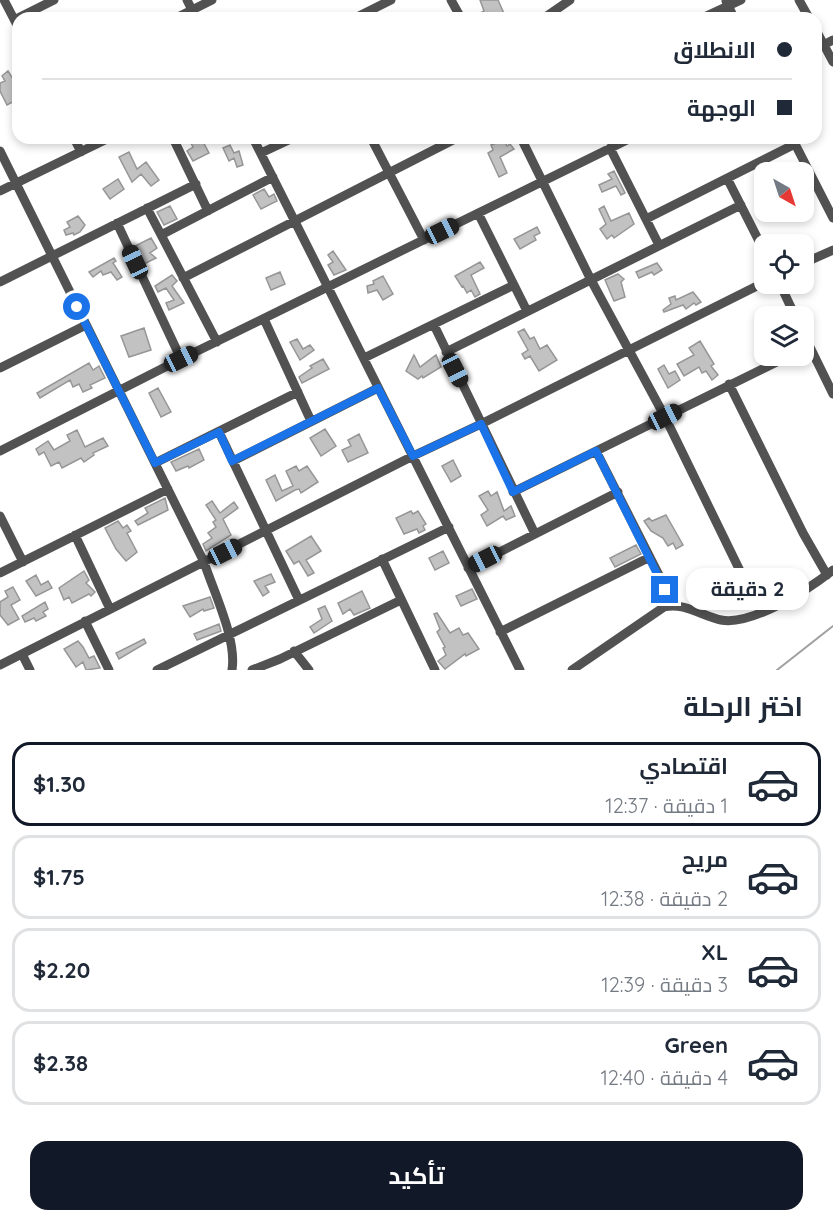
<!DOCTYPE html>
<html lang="ar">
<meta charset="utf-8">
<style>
:root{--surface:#fff;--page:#f2f2f3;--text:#1f2937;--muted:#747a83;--line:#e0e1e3;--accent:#111827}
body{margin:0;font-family:Quicksand,Cairo,sans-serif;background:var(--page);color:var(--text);direction:rtl;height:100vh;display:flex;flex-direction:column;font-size:22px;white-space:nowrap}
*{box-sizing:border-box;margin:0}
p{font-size:20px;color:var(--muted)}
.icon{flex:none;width:33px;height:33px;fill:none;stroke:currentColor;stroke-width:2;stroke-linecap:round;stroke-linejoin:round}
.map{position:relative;height:670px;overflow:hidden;direction:ltr}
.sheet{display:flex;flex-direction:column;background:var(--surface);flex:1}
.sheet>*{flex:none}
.hud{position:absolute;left:12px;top:12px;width:810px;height:132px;border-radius:18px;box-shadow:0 3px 9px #0003;direction:rtl;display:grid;align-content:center;height:132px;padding:0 30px;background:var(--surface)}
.needle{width:39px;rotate:141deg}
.fabs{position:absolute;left:754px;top:162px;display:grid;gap:12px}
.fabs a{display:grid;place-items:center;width:60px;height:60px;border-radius:12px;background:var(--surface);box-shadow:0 3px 9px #0003;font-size:30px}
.end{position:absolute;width:27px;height:27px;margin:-14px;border:8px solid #1a73e8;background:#fff;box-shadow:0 0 0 3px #fff}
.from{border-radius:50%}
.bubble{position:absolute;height:42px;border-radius:18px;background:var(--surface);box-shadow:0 3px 9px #0003;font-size:20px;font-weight:700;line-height:42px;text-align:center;direction:rtl}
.car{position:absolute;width:18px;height:36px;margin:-18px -9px;border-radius:8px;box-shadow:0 0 4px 2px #0007;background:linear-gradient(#222 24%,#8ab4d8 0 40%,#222 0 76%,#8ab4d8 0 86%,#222 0)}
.hud b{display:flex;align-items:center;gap:21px;height:57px;font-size:22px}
.hud b+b{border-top:2px solid var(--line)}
.hud i{width:15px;height:15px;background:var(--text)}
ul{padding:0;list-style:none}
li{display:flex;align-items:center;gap:18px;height:84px;margin:0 12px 9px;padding:0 18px;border:3px solid var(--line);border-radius:18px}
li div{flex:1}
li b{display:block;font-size:22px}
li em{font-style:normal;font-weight:700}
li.on{border-color:var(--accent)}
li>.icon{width:54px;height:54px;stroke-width:1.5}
h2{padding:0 30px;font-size:27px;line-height:72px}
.button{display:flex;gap:12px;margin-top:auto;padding:12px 30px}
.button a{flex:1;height:69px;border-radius:18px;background:var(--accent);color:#fff;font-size:24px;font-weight:700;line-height:69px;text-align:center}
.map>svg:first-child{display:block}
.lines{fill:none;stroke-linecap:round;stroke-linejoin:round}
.stream{stroke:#a0a0a0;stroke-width:2}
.building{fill:#c2c2c2;stroke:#969696;stroke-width:1.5}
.minor{stroke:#525252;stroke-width:9}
.route{stroke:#1a73e8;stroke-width:8}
</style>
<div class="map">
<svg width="833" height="670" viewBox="0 0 833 670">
<rect width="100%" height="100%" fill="#fff"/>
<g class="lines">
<path class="stream" d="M777,670L833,626"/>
</g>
<path class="building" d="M480,0H498L506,18H482L480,13L484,11Z
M8,71L18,87V99L7,105L0,91V83L5,81L2,76Z
M188,138H201L209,153L193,161L187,151L193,147Z
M504,140L507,146L510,144L514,149L500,157L507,173L499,177L488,153L493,150L491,145Z
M230,145L234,153L239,151L243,165L237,167L234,158L229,161L223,148Z
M129,152L137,169L146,162L159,180L151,186L141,174L132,182L119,157Z
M614,171L625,193L621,195L616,186L602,192L599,185L612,179L608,174Z
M118,179L124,189L110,199L103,189Z
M264,189L269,197L274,194L277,201L261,209L253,195Z
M170,206L177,219L164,225L157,212Z
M604,206L611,221L629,213L634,224L614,238L612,235L607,239L600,229L606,224L599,209Z
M78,216L85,225L80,232L74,235L73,233L66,235L64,230L70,227L67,222Z
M537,227L540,233L534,236L536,240L520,249L514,239Z
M151,238L157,248L150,253L156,258L144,264L135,246Z
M333,251L346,270L334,275L328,265L333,262L328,255Z
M114,258L116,261L113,263L122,277L117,280L111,272L103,275L101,271L93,277L89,272Z
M480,262L484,268L471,275L480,294L475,297L471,290L467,293L463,286L462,287L455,276Z
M657,263L662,270L654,275L652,272L639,278L636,272Z
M280,272L285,284L271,290L266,278Z
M618,274L624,279L621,282L625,297L614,301L605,280Z
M172,275L177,281L172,286L184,303L169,310L166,303L174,300L166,288L158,292L155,286Z
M383,276L393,294L383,300L377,290L368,293L367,286L374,284L373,281Z
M693,292L701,302L696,305L694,303L686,309L683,305L664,312L663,310L671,304L669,298L675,296L676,300Z
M144,328L151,350L129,357L121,336Z
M524,329L530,339L534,337L540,349L547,345L557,360L539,371L530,356L525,359L522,354L528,350L518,332Z
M297,339L303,349L310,345L314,350L300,360L290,342Z
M700,341L714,364L711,366L718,375L712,380L706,371L702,373L699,367L684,376L677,364L694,355L689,348Z
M414,355L420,367L436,355L441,367L423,378L422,376L418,379L406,371Z
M323,359L329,369L302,383L299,377L312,368L310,366Z
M89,363L93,370L99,366L105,378L90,385L92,388L83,392L79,384L73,387L70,380L40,398L37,393Z
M664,365L669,374L675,371L680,380L668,388L658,369Z
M158,388L171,412L161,417L149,393Z
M325,429L336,446L321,456L310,438Z
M77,430L85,447L103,438L108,446L93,453L94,455L84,462L81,458L62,468L59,462L51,466L44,452L39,455L36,449L48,441L54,450L70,441L67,435Z
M359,434L368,453L348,462L342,450L351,446L348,440Z
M199,449L204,460L189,468L188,466L176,471L171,462Z
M453,460L461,476L451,482L442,466Z
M296,466L299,471L307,466L318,482L301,493L299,489L295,490L276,501L266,480L275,475L282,491L293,486L286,471Z
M488,491L491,496L497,492L504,511L511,506L515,516L506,520L503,516L487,526L481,515L488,510L479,496Z
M165,498L168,510L138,525L135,521L148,513L145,508Z
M212,501L220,513L234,502L238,508L223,519L231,535L206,551L203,544L212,538L208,533L216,527L213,522L216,520L206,505Z
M411,511L413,514L418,511L426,524L423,526L425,530L419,533L417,529L404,534L396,518Z
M666,515L683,545L676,549L673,543L668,546L663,538L651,531L644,521L649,518L652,521Z
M118,521L123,528L127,525L131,531L127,533L137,552L126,561L116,549L105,528Z
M311,536L321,551L306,560L314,573L308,576L299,561L294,564L286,551Z
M636,545L641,554L615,567L610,558Z
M443,551L449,563L435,570L429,558Z
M84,571L89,580L86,583L95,592L91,596L89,594L72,603L69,597L64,600L59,588Z
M271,574L275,582L265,586L269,592L263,596L254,581Z
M36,575L41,585L48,581L52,588L36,596L26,581Z
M13,587L20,600L11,605L19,619L8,625L0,615V602L8,597L5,591Z
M472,589L477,599L461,606L456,596Z
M362,591L370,608L354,615L350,609L343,614L338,603Z
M210,597L214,608L204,611L203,609L190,617L183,606Z
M45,602L48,609L43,612L46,616L36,621L34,618L25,622L22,616Z
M325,606L332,621L314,633L310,627L322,619L318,609Z
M437,613L450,633L459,628L463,635L468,633L479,649L466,656L465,654L445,669L438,661L446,655L443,648L445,647L437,632L440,629L434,614Z
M219,624L221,631L197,640L194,634Z
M144,639L146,643L119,659L116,653Z
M78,641L83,647L89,658L94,656L100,668L86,670L83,662L76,667L64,649Z"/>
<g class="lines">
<path class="minor" d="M4,0L18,27
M187,0L196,18
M451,0L461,18
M799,0L809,18
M726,1L734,18
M547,17L566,18
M18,18L54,0
M176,18L212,0
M355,18L391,0
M544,18L570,0
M702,18L741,0
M816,30L833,62
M816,49L833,40
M74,138L81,152
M173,138L208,211
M253,138L520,670
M371,138L424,240
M521,138L591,280L665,417L744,579L763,611
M792,138L833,218
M610,148L659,245
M0,151L204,562C214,593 237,639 232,670
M261,153L293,138
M728,180L765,253
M0,191L109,138
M147,208L217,342
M478,213L527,311
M646,219L795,144
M117,223L181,359
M161,235L273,177
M804,263L833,250
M183,278L457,138
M0,282L196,184
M780,284L795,316
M264,319L311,421
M434,325L535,534
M804,335L833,394
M446,352L741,205
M364,358L514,285
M0,368L86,325
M729,384L803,533L827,575
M219,432L299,600
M0,451L181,359L631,138
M596,451L661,579L671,606
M233,461L378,388
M155,463L298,392
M513,492L789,356
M0,516L23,562
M75,535L110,609
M382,559L435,670
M468,568L618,492
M0,573L168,489
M85,621L109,670
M500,632L650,557
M294,651L309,670
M22,654L30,670
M0,665L413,456L481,424L765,282
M157,670L449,527
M252,670L280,659L401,600
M572,670L664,607C684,602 702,616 721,620C752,626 809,589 833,570"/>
</g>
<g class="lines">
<path class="route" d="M77,307L155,463L219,432L232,461L378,388L413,456L481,424L513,492L596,451L665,590"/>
</g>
</svg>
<div class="fabs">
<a><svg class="needle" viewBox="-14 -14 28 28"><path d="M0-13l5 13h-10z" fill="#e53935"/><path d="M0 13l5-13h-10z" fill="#747a83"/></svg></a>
<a><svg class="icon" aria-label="locate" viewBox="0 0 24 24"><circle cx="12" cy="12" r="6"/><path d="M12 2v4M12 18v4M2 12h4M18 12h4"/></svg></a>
<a><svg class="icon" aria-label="layers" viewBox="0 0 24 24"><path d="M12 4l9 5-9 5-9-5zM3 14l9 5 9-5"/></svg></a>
</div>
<i class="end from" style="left:77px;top:307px"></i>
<i class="end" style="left:665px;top:590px"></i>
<div class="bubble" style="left:686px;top:568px;width:123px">2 دقيقة</div>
<i class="car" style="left:442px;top:231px;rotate:64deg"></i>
<i class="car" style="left:135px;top:262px;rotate:335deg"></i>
<i class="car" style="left:181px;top:359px;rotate:64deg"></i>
<i class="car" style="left:455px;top:370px;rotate:153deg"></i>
<i class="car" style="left:665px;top:417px;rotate:63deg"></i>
<i class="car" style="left:225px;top:552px;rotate:63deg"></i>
<i class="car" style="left:485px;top:559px;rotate:243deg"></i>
<div class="hud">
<b><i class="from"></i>الانطلاق</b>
<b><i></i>الوجهة</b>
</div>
</div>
<section class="sheet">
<h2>اختر الرحلة</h2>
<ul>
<li class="on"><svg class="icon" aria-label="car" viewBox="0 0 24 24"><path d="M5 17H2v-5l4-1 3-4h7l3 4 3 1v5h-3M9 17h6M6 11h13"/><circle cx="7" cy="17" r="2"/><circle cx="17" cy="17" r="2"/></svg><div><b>اقتصادي</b><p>1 دقيقة · 12:37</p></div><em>$1.30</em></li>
<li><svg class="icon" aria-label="car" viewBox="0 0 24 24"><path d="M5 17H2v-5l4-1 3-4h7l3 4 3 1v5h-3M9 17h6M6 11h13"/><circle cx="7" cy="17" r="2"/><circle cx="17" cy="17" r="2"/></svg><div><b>مريح</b><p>2 دقيقة · 12:38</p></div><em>$1.75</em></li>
<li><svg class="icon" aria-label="car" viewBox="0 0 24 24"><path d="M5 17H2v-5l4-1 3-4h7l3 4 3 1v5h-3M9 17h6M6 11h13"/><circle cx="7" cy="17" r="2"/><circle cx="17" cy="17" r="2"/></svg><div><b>XL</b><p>3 دقيقة · 12:39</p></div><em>$2.20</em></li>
<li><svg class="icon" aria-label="car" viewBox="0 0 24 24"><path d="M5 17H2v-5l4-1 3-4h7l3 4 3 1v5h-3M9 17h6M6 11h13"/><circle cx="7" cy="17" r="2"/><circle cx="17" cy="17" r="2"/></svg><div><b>Green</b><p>4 دقيقة · 12:40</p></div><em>$2.38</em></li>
</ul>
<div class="button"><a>تأكيد</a></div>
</section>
